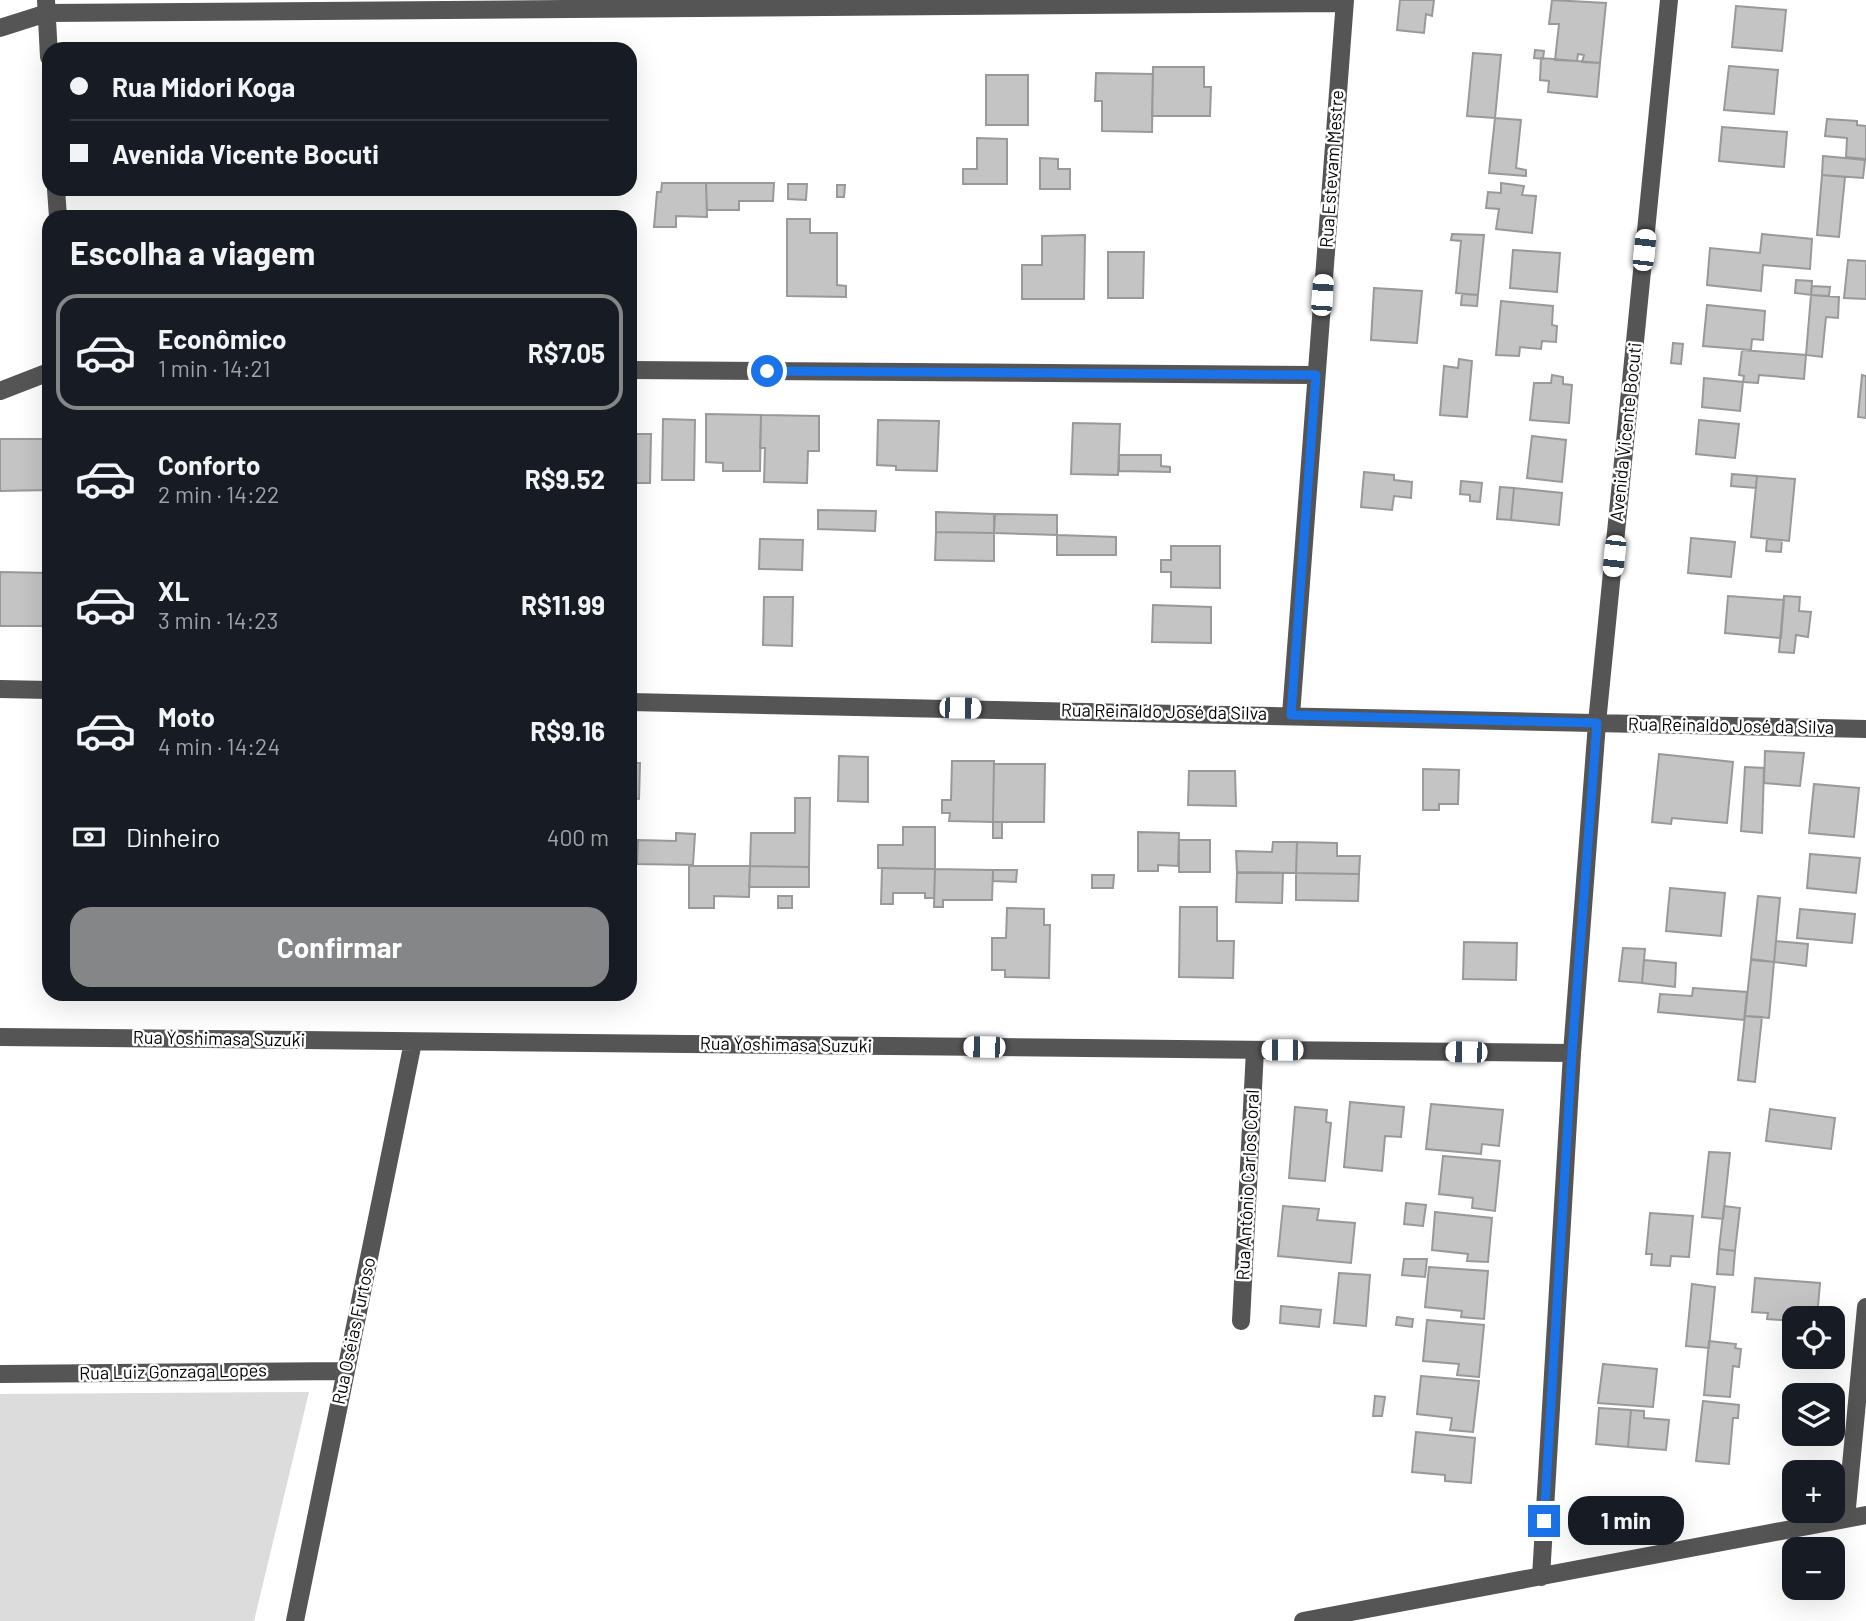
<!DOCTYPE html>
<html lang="pt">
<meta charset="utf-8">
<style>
:root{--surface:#171b24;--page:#20242c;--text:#f1f3f6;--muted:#9ea1a6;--line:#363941;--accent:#858687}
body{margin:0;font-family:Barlow,sans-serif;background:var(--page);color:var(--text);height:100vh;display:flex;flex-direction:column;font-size:26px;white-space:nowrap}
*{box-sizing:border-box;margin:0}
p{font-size:23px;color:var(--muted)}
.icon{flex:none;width:38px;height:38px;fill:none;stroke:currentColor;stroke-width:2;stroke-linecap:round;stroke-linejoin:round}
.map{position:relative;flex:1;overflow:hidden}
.panel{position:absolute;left:42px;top:210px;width:595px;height:791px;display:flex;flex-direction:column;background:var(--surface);border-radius:21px;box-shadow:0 7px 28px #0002}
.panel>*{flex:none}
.top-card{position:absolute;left:42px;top:42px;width:595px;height:154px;border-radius:21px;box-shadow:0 7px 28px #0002;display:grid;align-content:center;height:154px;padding:0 28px;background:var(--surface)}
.buttons{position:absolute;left:1782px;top:1306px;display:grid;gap:14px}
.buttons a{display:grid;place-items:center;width:63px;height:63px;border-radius:14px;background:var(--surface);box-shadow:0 7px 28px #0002;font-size:35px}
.end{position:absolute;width:32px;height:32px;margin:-16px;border:9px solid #1a73e8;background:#fff;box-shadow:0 0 0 4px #fff}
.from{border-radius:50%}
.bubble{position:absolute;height:49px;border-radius:21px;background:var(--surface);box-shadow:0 7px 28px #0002;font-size:23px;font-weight:700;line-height:49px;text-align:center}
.car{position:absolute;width:21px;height:42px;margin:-21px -10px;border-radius:9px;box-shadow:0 0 5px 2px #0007;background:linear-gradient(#fff 24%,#345 0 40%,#fff 0 76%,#345 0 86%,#fff 0)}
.top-card b{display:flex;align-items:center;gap:24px;height:66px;font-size:26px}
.top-card b+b{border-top:2px solid var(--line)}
.top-card i{width:18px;height:18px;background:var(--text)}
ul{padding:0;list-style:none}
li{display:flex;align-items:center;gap:21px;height:116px;margin:0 14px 10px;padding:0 14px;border:4px solid transparent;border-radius:21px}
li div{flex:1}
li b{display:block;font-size:26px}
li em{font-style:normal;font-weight:700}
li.current{border-color:var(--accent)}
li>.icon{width:63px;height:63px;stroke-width:1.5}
h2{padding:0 28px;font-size:32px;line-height:84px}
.pay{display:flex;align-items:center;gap:18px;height:77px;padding:0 28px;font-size:26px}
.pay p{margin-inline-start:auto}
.action{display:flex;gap:14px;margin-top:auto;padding:14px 28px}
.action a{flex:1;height:80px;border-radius:21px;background:var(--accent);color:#fff;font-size:28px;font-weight:700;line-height:80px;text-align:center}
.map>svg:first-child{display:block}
.green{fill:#dcdcdc}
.building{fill:#c4c4c4;stroke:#999;stroke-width:2}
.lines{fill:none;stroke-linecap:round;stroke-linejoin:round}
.minor{stroke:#555;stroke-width:18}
.route{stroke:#1a73e8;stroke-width:9}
.labels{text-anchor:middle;stroke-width:5;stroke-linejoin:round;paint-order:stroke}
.street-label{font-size:18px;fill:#000;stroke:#fff}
</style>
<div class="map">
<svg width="1866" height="1621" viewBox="0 0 1866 1621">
<rect width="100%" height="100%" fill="#fff"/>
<path class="green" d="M309,1392L254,1621H0V1394Z"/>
<path class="building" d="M1400,0H1434L1432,16L1426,14L1424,33L1397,30Z
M1552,0L1606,3L1600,63L1582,62L1584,55L1578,54L1577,61L1555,60L1559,24H1549Z
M1736,6L1786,10L1782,51L1732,47Z
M1535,50L1544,51L1543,59L1534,58Z
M1473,53L1501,55L1495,118L1467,116Z
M1541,58L1600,63L1597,97L1548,92L1549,81L1540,80Z
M1729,66L1778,70L1774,114L1724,110Z
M1153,67H1204V87H1211L1210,116H1152Z
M1096,73L1153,74L1152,132L1102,131V101H1095Z
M986,75H1028V125H986Z
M1495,118L1521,120L1516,168L1526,170V176L1489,173Z
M1827,119L1857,121V125L1866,126V159L1846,157L1847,138L1825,136Z
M1722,127L1787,132L1784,167L1719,161Z
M977,138L1007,139V184H963V169H977Z
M1823,156L1865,160L1863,178L1822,175Z
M1040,158L1058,159V169H1070V189H1040Z
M1822,175L1845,177L1839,237L1817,235Z
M662,183H706L707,217L676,216V227H654L657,192H661Z
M706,183H774L773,201H739V210H707Z
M1501,183L1524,186L1522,195L1536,196L1532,233L1496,229L1499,209L1486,208L1488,192L1501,193Z
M788,184H807L806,200L788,199Z
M837,185H845L844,197H837Z
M787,219H810V233H837V285L846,286V297L787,296Z
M1452,234L1484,235L1478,295L1456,293L1461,241L1451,240Z
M1762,234L1812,239L1810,269L1763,265L1761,291L1707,285L1710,248L1760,253Z
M1085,235L1084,299H1022V265H1042V236Z
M1513,250L1560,253L1557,292L1510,288Z
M1108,252H1144L1143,298H1108Z
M1848,260L1866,261V299L1844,298Z
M1796,280L1812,281L1811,295L1795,293Z
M1812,286L1830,287L1829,296L1811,295Z
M1374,288L1422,291L1417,343L1371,340Z
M1462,294L1478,295L1477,306L1461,305Z
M1811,295L1839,297L1838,318L1826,317L1822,357L1806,355Z
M1501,301L1553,306L1552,325L1557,326L1556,342L1542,341L1541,349L1520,347L1519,356L1496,355Z
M1707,305L1765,311L1763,340L1752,339L1751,350L1703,346Z
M1673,343L1683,344L1681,364L1671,363Z
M1742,350L1806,355L1804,379L1759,375L1758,383L1743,382L1744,376L1739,375Z
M1459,359L1472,361L1467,417L1440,415L1444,366L1458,368Z
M1552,375L1563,377V384L1572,385L1569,423L1530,420L1534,383H1551Z
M1862,375L1866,376V418L1858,417Z
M1704,378L1743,382L1740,411L1702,407Z
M706,414L761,415L760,471H723V463L706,462Z
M761,415L819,416V451H808L807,483L764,482L765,448H760Z
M663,419L695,420L694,480H662Z
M878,420L939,421L937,471L896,470V466L877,465Z
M1699,420L1739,424L1735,458L1696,454Z
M1073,423L1120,424L1118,475L1071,474Z
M630,434H651L650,483H630Z
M1532,436L1566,440L1562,482L1527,478Z
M0,439H49V490L0,491Z
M1119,455H1161V466L1170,467V472L1119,471Z
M1364,472L1394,475V480L1412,482L1411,498L1394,496L1392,510L1361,507Z
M1732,474L1757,476L1756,488L1731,486Z
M1757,476L1795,479L1789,541L1751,537Z
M1461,481L1482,483L1480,502L1470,501V495L1460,494Z
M1500,487L1514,488L1511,520L1497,519Z
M1514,488L1562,493L1559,525L1511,520Z
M818,510L876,511L875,531L818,529Z
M936,512L994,514V533L936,532Z
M995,514L1057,515V535L994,533Z
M936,532L994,533V561L935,560Z
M1057,535L1116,537V555H1057Z
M1691,538L1735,542L1731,577L1688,573Z
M760,539L803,540L802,570L759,569Z
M1767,539L1782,540L1781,552L1766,551Z
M1171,546H1220V588L1171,587V572H1161V560H1171Z
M0,572L49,573V626H0Z
M1728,596L1784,600L1781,638L1725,633Z
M1784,596L1800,597L1799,611L1811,612L1808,637L1796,635L1794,653L1779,652Z
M764,597H793L792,646L763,645Z
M1153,605L1211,607V643L1152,642Z
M1765,751L1804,753L1800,786L1764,783Z
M1659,754L1733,762L1727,823L1672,818L1671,824L1652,822Z
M630,755H636L635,763H640L639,799L630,798Z
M839,756L868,757V802L838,801Z
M952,761H994L993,822L949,821L950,813H942V800H951Z
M994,764H1045L1044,822H993Z
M1745,767L1764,768L1762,833L1741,831Z
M1423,769L1459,770L1458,804H1439V810H1423Z
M1189,771H1235L1236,806L1188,805Z
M1814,784L1859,788L1854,837L1809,833Z
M795,798H810L809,867L750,866L751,833H795Z
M993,822H1002V838H993Z
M903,827H935V869L878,868V845H903Z
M1138,832L1179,833L1178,866L1158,865V871H1138Z
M676,833L695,834L693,865L637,864L638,840L676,841Z
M1179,840H1210V872H1179Z
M1273,842H1297L1296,873L1237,872L1236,851L1272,852Z
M1297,842L1337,843V856H1360L1359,874L1296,873Z
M1810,854L1860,858L1856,893L1807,888Z
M689,866H750L749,897L714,896V908H689Z
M750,866L809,867V887H749Z
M882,868L935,869L934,898H925V893H893V904H881Z
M935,869L993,870L992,900H943V907H934Z
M993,870H1017L1016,882L993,881Z
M1237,873H1283L1282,903L1236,902Z
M1296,873L1359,874L1358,901L1296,900Z
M1092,875H1114L1113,888H1092Z
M1670,888L1725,893L1721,936L1666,931Z
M778,896H792V908H778Z
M1758,896L1780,898L1774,962L1751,959Z
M1180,907H1217V941H1234L1233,978L1179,977Z
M1007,908L1044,909V925H1050L1049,978L1005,977V970H992V938H1006Z
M1800,909L1855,914L1852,943L1797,938Z
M1776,941L1808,944L1806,966L1774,962Z
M1464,942L1517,943L1516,980L1463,979Z
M1623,948L1645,949L1642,983L1619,981Z
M1644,960L1676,963L1675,987L1642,983Z
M1751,960L1774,962L1769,1018L1745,1016Z
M1693,988L1747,992L1744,1020L1658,1012L1660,994L1692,996Z
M1745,1016L1762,1017L1755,1082L1738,1080Z
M1350,1102L1404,1107L1401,1137L1385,1136L1382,1171L1344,1167Z
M1431,1104L1503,1110L1499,1146L1482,1144L1481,1154L1426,1149Z
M1295,1107L1327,1110L1326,1122L1331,1123L1325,1181L1289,1178Z
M1770,1109L1835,1118L1831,1149L1766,1141Z
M1709,1152L1730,1153L1723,1219L1702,1217Z
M1443,1156L1500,1161L1495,1211L1472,1208L1473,1198L1439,1194Z
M1406,1203L1426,1205L1423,1226L1404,1224Z
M1283,1206L1319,1209L1317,1220L1355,1223L1351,1263L1278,1256Z
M1724,1206L1740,1208L1735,1251L1719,1249Z
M1435,1212L1492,1218L1488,1262L1467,1261L1468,1254L1432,1250Z
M1650,1213L1693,1216L1689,1257L1671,1256L1670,1266L1651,1265L1652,1254H1646Z
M1719,1249L1735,1251L1733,1275L1717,1274Z
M1404,1259H1427L1425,1277L1402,1275Z
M1429,1267L1488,1271L1484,1319L1461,1317L1462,1311L1425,1307Z
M1339,1273L1370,1275L1366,1326L1334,1323Z
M1755,1278L1820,1283L1817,1318H1794V1321L1767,1319L1768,1313L1752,1312Z
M1692,1284L1715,1287L1709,1348L1686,1346Z
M1281,1306L1321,1310L1319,1327L1280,1323Z
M1397,1317L1413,1319L1412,1327L1396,1325Z
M1427,1320L1484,1325L1479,1377L1457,1375L1459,1364L1423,1361Z
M1709,1341L1736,1344L1735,1348L1741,1349L1739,1367L1733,1366L1730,1397L1704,1395Z
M1603,1364L1657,1369L1653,1407L1598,1403Z
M1421,1376L1479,1381L1473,1432L1450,1430L1452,1418L1417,1414Z
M1375,1396L1385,1397L1382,1416H1373Z
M1703,1401L1739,1405L1738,1418H1733L1729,1464L1696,1461Z
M1599,1408L1631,1410L1628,1447L1596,1444Z
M1631,1410L1644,1411V1418L1669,1420L1666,1450L1628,1447Z
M1416,1432L1475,1438L1471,1483L1445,1481V1475L1412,1472Z"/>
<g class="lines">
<path class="minor" d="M46,0L49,57
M0,28L47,13L1344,3
M56,189L58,217
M630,370L1316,375
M0,391L49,372
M0,689L49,690
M630,702L1866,729
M1291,715L1345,0
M0,1037L1572,1053
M1241,1321L1255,1050
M0,1374L346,1371
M1846,1518L1866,1307
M1541,1577L1572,1053L1597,723L1669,0
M295,1621L413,1042
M1303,1621L1866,1515"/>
</g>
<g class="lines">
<path class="route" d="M767,371L1316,375L1291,715L1597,723L1572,1052L1544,1521"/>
</g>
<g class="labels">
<g class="street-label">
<text transform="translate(1332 169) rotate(-86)" y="6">Rua Estevam Mestre</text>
<text transform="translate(1626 432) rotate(-84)" y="6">Avenida Vicente Bocuti</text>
<text transform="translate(1164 712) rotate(1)" y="6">Rua Reinaldo José da Silva</text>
<text transform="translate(1731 726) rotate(1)" y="6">Rua Reinaldo José da Silva</text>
<text transform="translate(219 1039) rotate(1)" y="6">Rua Yoshimasa Suzuki</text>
<text transform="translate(786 1045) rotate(1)" y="6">Rua Yoshimasa Suzuki</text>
<text transform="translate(1248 1185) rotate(-87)" y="6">Rua Antônio Carlos Coral</text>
<text transform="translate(354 1331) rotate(-78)" y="6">Rua Oséias Furtoso</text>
<text transform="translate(173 1372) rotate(-1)" y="6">Rua Luiz Gonzaga Lopes</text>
</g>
</g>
</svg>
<div class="buttons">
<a><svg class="icon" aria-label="locate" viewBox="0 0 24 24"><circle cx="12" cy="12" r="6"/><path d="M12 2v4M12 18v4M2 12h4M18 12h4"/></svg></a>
<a><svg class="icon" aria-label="layers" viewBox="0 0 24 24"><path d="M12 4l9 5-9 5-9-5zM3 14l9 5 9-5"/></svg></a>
<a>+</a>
<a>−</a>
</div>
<i class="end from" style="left:767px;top:371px"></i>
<i class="end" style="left:1544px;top:1521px"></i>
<div class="bubble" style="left:1568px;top:1496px;width:116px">1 min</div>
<i class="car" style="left:1644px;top:250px;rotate:6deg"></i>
<i class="car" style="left:1322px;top:295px;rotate:4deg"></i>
<i class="car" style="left:1614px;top:556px;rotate:186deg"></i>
<i class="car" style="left:960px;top:708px;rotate:91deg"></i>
<i class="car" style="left:984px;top:1047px;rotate:271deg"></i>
<i class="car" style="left:1282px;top:1050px;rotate:270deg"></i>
<i class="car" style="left:1466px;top:1052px;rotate:271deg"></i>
<div class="top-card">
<b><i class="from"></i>Rua Midori Koga</b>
<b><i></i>Avenida Vicente Bocuti</b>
</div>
<section class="panel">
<h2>Escolha a viagem</h2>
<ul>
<li class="current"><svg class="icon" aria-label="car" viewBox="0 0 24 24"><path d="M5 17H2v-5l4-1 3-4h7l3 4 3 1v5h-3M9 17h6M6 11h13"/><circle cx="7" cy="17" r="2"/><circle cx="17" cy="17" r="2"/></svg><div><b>Econômico</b><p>1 min · 14:21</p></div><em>R$7.05</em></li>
<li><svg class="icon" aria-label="car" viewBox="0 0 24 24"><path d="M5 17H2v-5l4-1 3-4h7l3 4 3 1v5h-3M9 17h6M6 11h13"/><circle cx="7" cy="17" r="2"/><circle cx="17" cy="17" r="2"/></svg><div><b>Conforto</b><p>2 min · 14:22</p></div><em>R$9.52</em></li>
<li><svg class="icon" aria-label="car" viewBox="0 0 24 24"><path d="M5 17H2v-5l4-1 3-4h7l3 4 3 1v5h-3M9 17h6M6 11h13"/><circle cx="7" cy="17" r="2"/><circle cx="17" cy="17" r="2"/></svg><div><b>XL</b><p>3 min · 14:23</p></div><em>R$11.99</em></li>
<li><svg class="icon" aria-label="car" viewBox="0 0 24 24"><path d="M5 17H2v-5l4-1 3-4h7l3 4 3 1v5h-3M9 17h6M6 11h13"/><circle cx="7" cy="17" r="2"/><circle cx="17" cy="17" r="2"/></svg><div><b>Moto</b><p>4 min · 14:24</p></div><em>R$9.16</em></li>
</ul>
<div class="pay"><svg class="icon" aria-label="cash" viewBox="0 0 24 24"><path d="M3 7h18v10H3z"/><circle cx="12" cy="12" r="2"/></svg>Dinheiro<p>400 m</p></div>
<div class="action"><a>Confirmar</a></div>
</section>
</div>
